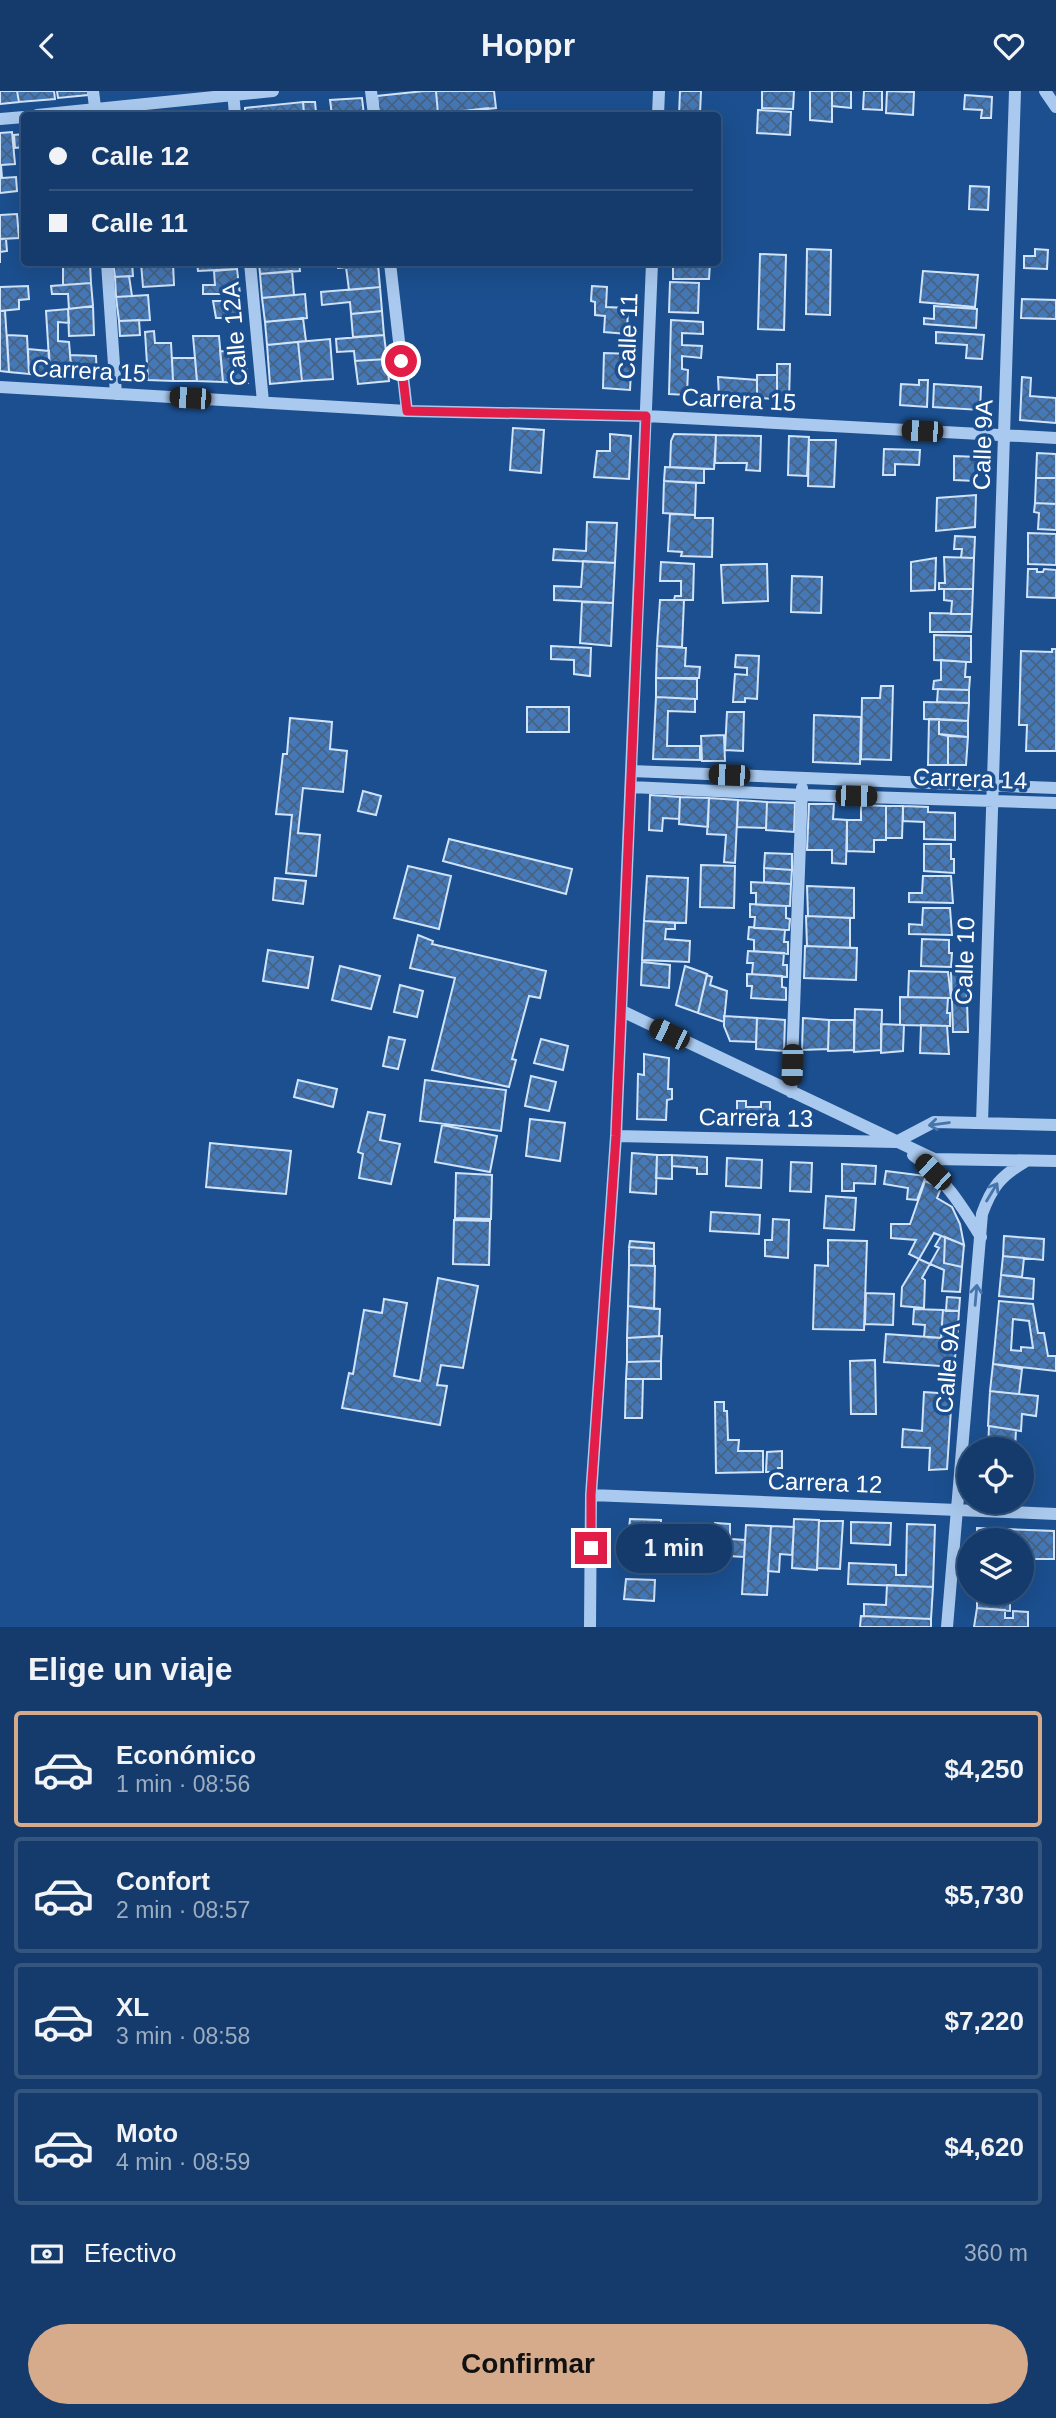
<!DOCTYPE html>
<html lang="es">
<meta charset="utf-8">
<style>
:root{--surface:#143b6b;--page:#214673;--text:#f1f3f6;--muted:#9dadc1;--line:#33557e;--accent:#d6ab8b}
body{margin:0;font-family:Arial,sans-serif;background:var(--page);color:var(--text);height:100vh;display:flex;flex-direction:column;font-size:26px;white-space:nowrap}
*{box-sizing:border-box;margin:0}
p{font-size:23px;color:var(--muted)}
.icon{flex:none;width:38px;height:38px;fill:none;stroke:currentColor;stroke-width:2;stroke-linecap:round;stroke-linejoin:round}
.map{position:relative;height:1536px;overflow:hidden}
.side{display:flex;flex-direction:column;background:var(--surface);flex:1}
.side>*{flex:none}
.banner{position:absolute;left:21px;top:21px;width:700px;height:154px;border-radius:7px;box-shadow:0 7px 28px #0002,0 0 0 2px var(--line);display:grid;align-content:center;height:154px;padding:0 28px;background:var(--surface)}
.tools{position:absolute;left:957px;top:1346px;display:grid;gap:14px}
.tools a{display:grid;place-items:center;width:77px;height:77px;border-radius:50%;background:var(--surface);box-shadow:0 7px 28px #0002,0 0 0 2px var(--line);font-size:35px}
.end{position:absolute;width:32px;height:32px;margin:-16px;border:9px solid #e11d48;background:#fff;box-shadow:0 0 0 4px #fff}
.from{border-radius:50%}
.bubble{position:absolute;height:49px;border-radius:24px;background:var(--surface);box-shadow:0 7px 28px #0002,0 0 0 2px var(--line);font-size:23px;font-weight:600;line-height:49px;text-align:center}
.car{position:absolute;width:21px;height:42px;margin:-21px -10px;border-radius:9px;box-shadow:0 0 5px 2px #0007;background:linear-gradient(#222 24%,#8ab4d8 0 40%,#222 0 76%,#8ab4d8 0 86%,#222 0)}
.banner b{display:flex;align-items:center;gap:24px;height:66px;font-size:26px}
.banner b+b{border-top:2px solid var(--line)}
.banner i{width:18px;height:18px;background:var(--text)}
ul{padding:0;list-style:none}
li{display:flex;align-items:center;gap:21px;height:116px;margin:0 14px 10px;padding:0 14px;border:4px solid var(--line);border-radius:7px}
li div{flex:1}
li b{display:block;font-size:26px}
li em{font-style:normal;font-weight:600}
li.active{border-color:var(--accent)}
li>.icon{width:63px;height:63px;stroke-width:1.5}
h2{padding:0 28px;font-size:32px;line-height:84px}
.pay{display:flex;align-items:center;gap:18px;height:77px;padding:0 28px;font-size:26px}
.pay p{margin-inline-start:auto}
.button{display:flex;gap:14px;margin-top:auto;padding:14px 28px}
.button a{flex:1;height:80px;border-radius:42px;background:var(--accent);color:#111;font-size:28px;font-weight:600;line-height:80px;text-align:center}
header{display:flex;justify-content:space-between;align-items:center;height:91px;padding:0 28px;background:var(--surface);font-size:32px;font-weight:600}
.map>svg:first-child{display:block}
.building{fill:url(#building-cross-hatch);stroke:#cfe3fa;stroke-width:2;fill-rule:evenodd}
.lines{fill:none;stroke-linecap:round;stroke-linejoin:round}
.minor{stroke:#a9c9ee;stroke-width:12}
.oneway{stroke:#4674ac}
.route{stroke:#e11d48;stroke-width:9}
.labels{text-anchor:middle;stroke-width:7;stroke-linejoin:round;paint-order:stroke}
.street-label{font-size:24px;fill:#fff;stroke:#1b4f8f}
</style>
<header><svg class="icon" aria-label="back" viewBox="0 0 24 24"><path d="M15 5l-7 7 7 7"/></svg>Hoppr<svg class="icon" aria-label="heart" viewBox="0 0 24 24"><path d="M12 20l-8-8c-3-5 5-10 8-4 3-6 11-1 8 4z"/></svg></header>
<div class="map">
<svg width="1056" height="1536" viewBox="0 0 1056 1536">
<defs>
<pattern id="building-cross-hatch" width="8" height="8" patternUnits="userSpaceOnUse" patternTransform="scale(1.75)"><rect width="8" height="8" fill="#4478b7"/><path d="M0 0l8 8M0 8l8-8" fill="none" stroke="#486282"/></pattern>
</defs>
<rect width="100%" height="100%" fill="#1b4f8f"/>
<path class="building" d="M0,0H17L19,11L0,13Z
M17,0H54L55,8L19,11Z
M57,0H88V4L58,7Z
M424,0H436L438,23L379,24L377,5Z
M436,0H494L496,17L438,23Z
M680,0H701L700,23L715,24H679Z
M762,0H794L793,18L762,17Z
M810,0H832V31L810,29Z
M832,0H851V17L832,15Z
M864,0H882V19L863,18Z
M887,0L914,1L913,24L886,22Z
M965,4L992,6L991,27H981L982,19L964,18Z
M362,7L364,24H332L330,9Z
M303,11H315L316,21H304Z
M303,11L304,24H245V17Z
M488,17L489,24H438V23Z
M758,19L791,21L790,44L757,42Z
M12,41L15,73L1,74L2,87L16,86L17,100L0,102V42Z
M24,43V56L15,57L14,44Z
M970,95L989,96L988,119L969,118Z
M17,123L19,147L0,148V124Z
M0,148H6L7,160L0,161V172Z
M807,158L831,159L830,224L806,223Z
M1035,158L1048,159L1047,178L1024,177V165H1035Z
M760,163L786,164L784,239L758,238Z
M63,172H90L91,192L63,194Z
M113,172H132L133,185L115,186Z
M141,172H173L174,194L143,196Z
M197,172H237V178L198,180Z
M259,172H299L300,180L260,183Z
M337,172H378V173L338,177Z
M584,172H628V175L584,174Z
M673,172H710L709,188H673Z
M378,173L380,196L349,199L346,176Z
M237,178L240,203H203V194H215L214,180Z
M292,180L294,204L262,207L260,183Z
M923,180L978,184L975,216L920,211Z
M129,185L132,205L116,206L115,186Z
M670,191L699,192L698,222L669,221Z
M91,192L93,215L69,218L68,203H52L51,195Z
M28,195L29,208L19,209V218L0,220V196Z
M592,195L607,196L606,216L628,217L627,243L604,241L605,225L595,224V211L591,210Z
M380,196L382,220L351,223L350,211L322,214L321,201Z
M305,203L307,227L265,231L262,207Z
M148,204L150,229L119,230L116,206Z
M1022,208L1056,209V228L1021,227Z
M213,210H236L238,227H216Z
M93,215L94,244L69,245L68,218Z
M934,215L977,218L976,237L924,233V227L934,228Z
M68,218L69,232L58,231V250L69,251L72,286L50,284L46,220Z
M0,220H5L9,281L0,280Z
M382,220L384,244L353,246L351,223Z
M303,227L306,250L267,254L265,231Z
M139,229L140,244L120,245L119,230Z
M671,229L703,231V243L682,242V254L702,255L701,267L682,265V278L688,279L687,304L669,303Z
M154,240L155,252H171L173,290L148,289L145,241Z
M936,241L984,244L982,268L966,267L967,254L936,252Z
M7,244L27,245L29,283L9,281Z
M384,244L387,268L355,270L354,260L337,261L336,248Z
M193,245H219L223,291L197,290Z
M330,248L333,288L302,290L298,251Z
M298,251L302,290L270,293L267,254Z
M28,258L49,260L50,284L29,283Z
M220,260L245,261L248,292L223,291Z
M604,262L632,263L630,299L603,297Z
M70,264L96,265L97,288L72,286Z
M172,267H195L197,290H173Z
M387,268L389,290L358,293L355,270Z
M777,273H790L789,309L777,308Z
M757,284H777V308L757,307Z
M718,286L757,289V307L719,306Z
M1022,286L1031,287L1030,305L1056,307V332L1020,329Z
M919,289H928L927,316L900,314L901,293L919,294Z
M934,293L981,296L980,319L933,316Z
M513,337L544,339L541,382L510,379Z
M610,343L631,345L629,388L594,386L597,360H610Z
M674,343L716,344L714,378L670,376L671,350Z
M716,344L761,345L760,380L746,379L747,372H715Z
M789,345L809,346L807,385L788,384Z
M809,349H836L834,396L808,395Z
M884,358L920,359L919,374L895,373V384H883Z
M1037,362L1056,363V387H1036Z
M954,365L978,366L976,390L954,389Z
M665,376L704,378V392L664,390Z
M1036,387H1056V413L1035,412Z
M664,390L696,392L695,424L663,422Z
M976,404L975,436L936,440L937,407Z
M1035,412L1056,413V439L1038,438L1039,422L1034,421Z
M670,423L695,424V427H713L712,466L681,465L682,461L668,460Z
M587,431L617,432L615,472L553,469L554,458L586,460Z
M1028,442L1056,443V474L1028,473Z
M955,445L975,446L974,467H961L962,458H954Z
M944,466L974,467L973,498H939V492H945Z
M936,467L935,499L911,500V471Z
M583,470L615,472L613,512L554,509V495L581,496Z
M661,471L694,473L693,509H674L675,505H681V490H660Z
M767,473L768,510L723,512L721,474Z
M1028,478H1037V481H1043L1044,478L1056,479V507L1027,506Z
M792,485L822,486L821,522L791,521Z
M944,498H973L972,523H951L952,510L944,509Z
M660,509H684L682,556L657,555Z
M582,511L613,512L611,555L580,552Z
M930,522L972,523L971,541H930Z
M934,544L971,545V571L934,569Z
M551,555L591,557L590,585L574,583V569L551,568Z
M657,555L686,557L685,575L700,576L699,587H656Z
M1052,558H1056V660H1026L1027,634H1019L1021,560L1052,561Z
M736,564L759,565L757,608L745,607V611H733L735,583L747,584V577L735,576Z
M941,569L966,571L965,586H970L969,599L933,598L934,590L941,589Z
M656,587L697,588V608L656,606Z
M881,595H893L891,669L861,668L862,607H880Z
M938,598L969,599V612L937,611Z
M656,606L695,608V621L668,620L667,655H700V669L653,668Z
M924,611L969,612L968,630L924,628Z
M527,616H569V641H527Z
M727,621H744L743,660L725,659Z
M814,624L861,626L860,673L813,671Z
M290,627L332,631L330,658L347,660L343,701L303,697L298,742L320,744L316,785L286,782L292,724L276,723L283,663H287Z
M929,628H939V643L948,645V674H928Z
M939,628L968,630V646L939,643Z
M724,644L725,670H702L701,645Z
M948,645L968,646L966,674H948Z
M363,700L381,705L376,724L358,720Z
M650,704L680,706L679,728L663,727L662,740L649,739Z
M680,706L709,707L708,736L679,733Z
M709,707L738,709L735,772L724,771L726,744L707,743Z
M738,709L767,711L766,737L737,736Z
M767,711L795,712L794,741L766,739Z
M809,713H834L833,728L847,729L846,773L832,772V759H807Z
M861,714L886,715V749H874V761L847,760V729H861Z
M886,715H903L902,747H886Z
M903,715L928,716V721L955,722V749L924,748V731L903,730Z
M449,748L572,778L566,803L443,770Z
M924,753H951V768H954V782L924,780Z
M765,762L792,763V779L764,777Z
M701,774L735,775L734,817L700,816Z
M408,775L451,785L439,838L394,827Z
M764,777L792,779L791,793L764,791Z
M647,785L688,787L686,832L644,830Z
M923,785H951L953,812L909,811V802H922Z
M275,787L306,790L303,813L273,809Z
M751,791L791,793L790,815L756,814V802H751Z
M807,795L854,797V827L808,825Z
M750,813L786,815V827L790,828L789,839L754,837L755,826H750Z
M923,817H950L952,844L909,843V833L922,834Z
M806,825L850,827V857L807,855Z
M644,830L675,832V838H666L665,848L690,850L689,871L642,869Z
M749,836L785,839L784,851H788V863L754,860V849L748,848Z
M418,844L433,850L432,853L546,880L540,907L529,905L512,968L516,969L509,996L432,979L455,887L410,877Z
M922,848L949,849V862H952L951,876L921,875Z
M805,855L857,857L856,889L804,887Z
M268,859L313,866L308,897L263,890Z
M748,860L784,862L783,874H787V886L752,883L753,872H747Z
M642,871L670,874L669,897L641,894Z
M340,875L380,885L371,918L332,909Z
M685,875L707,883L698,922L676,914Z
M909,880L948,881L951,907L908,906Z
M966,881L968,941H953L951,882Z
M747,883L782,885V896L786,897V909L751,907L752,895H747Z
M707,884L712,886L710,894L727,900L724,931L698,922Z
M400,894L423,900L417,926L394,921Z
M900,906L948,907L947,922H950V935L900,934Z
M855,918L882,919L881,959L854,961Z
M724,925L757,927L756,951L730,950L724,935Z
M757,927L785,929L784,960L756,958Z
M803,927L829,929L828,958L802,959Z
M829,929H854V959L828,960Z
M881,933L904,934L903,960L881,962Z
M921,934L947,935L949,963L920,962Z
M389,946L405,949L398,978L383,975Z
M541,948L568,955L563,979L534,972Z
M644,963L669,967L668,998H672V1008L667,1009L666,1029L637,1028L638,983L644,984Z
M531,985L556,991L549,1020L525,1015Z
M298,989L337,998L333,1016L294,1006Z
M425,989L506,999L501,1040L420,1030Z
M737,1010H746V1016H761V1011H770V1034L737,1032Z
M368,1021L385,1024L380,1049L400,1053L391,1093L359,1087L363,1063L358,1061Z
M530,1028L565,1032L560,1070L526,1065Z
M442,1034L497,1045L490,1081L435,1071Z
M210,1052L291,1060L286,1103L206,1096Z
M632,1062L657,1064L656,1103L630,1101Z
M657,1064H672V1088L656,1087Z
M672,1064L707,1066V1083H697V1077L672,1075Z
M727,1067L762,1069L761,1097L726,1095Z
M791,1071L812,1072L811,1101L790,1100Z
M842,1073L876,1075L875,1093L854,1092V1100H842Z
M886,1080L926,1085L917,1109L907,1108L908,1097L884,1093Z
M456,1082L492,1084L491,1128L455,1127Z
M925,1090L941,1097L937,1107L952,1116L960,1133L964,1154L934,1142L919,1168L909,1163L916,1149L891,1147V1133H910Z
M826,1105L856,1107L854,1139L824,1137Z
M711,1121L760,1124L759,1143L710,1140Z
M773,1128L789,1129L788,1167L765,1165V1149H772Z
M454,1129L490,1130L489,1174L453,1173Z
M941,1145L945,1146L944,1172L962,1176L960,1201L942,1200L944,1179L930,1173L939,1157L935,1155Z
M1004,1145L1044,1148L1043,1169L1003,1165Z
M945,1146L964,1154L962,1176L944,1172Z
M828,1149L867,1150L864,1239L813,1238L815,1174L828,1175Z
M630,1150L654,1152V1158L629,1156Z
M629,1156L654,1158V1175L629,1174Z
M1003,1165L1024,1167L1022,1186L1001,1184Z
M919,1168L930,1173L922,1187L925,1189L924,1217L901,1215L902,1196Z
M629,1174L655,1175L654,1218L628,1215Z
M1001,1184L1034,1188L1033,1208L999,1205Z
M438,1187L478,1195L463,1277L441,1274L437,1294L447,1295L440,1334L342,1317L349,1282L353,1283L364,1219L382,1222L384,1208L407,1212L394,1285L420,1290Z
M866,1202L894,1203L893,1234L865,1233Z
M947,1206L960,1207L959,1220H946Z
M999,1210L1033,1213L1038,1242H1044L1048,1265H1056V1280L993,1273ZM1013,1228L1029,1230L1033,1257L1021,1256V1260L1011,1259Z
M628,1215L660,1218L659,1245L627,1247Z
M914,1218L943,1219L941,1247L924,1246L925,1234L913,1233Z
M943,1219L959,1220L957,1248L941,1247Z
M886,1243L957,1248L954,1276L884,1271Z
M662,1245L661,1270L627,1271V1247Z
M875,1269L876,1323H851L850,1270Z
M661,1270V1288H626L627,1271Z
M993,1273L1022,1278L1019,1303L990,1300Z
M626,1288H643L642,1327H625Z
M990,1300L1038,1305L1036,1325L1022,1323L1021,1340L988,1335Z
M924,1301L952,1303L947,1378L929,1379L930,1357L902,1356L903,1338L922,1340Z
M715,1311H724V1320H727L728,1349H739L738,1360H763V1381L716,1382Z
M989,1335L1016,1339L1015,1358H988Z
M782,1360V1377H778V1381H766L767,1361Z
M630,1428L661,1429L659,1460L627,1458Z
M794,1428L819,1429L817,1479L792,1477Z
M819,1430H843L840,1478L817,1477Z
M851,1431L891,1432L890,1454L851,1452Z
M715,1432L730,1433V1448L745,1449L744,1466L713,1464Z
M907,1433L935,1434L933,1496L848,1493L849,1472L896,1474V1484H906Z
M746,1434L771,1435L767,1504L742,1503Z
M771,1435L794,1436L792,1464L780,1463L779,1481L768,1480Z
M977,1437L1054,1440V1468H1024L1022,1449H977Z
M626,1488L655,1489L654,1510L624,1508Z
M887,1494L933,1496L931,1528L864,1525V1513L886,1514Z
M977,1502H1010V1520L977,1517Z
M977,1517L1005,1519V1527H1013V1520L1028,1521V1536H974Z
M861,1525L931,1528V1536H860Z"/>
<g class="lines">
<path class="minor" d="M93,0L96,24
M233,0L235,24
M371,0L374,24
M1045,0L1056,16
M37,24L273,0
M658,24L659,0
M0,28L24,26
M107,172L116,303
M250,172L263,311
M390,172L407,320
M0,296L407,320L646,325L1056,347
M631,680L1056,697
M631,696L802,704L1056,712
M622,920L934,1068L1056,1070
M791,1001L802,697
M982,1032L1015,0
M616,1045L896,1051L934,1031L1056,1034
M913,1064C943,1085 962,1115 981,1146
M591,1404L1056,1423
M590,1536L591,1404L616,1045L652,172
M947,1536L982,1123C992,1095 1001,1085 1026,1070"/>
</g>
<defs><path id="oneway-shaft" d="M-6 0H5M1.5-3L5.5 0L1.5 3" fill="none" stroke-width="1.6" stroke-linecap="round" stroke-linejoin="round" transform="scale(1.75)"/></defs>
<g class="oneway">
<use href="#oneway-shaft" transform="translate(939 1033) rotate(172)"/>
<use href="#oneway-shaft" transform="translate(992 1101) rotate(-59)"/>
<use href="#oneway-shaft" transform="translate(976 1204) rotate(-85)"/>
</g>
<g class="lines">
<path class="route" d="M401,270L407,320L646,325L616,1045L591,1404V1457"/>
</g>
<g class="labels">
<g class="street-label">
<text transform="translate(235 243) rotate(-95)" y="8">Calle 12A</text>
<text transform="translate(628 245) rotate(-88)" y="8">Calle 11</text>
<text transform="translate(89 280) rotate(3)" y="8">Carrera 15</text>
<text transform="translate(739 309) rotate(3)" y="8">Carrera 15</text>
<text transform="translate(983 354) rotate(-88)" y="8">Calle 9A</text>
<text transform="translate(970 688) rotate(2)" y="8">Carrera 14</text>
<text transform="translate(965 870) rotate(-88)" y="8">Calle 10</text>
<text transform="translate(756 1027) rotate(1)" y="8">Carrera 13</text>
<text transform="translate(948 1277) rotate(-85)" y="8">Calle 9A</text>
<text transform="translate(825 1392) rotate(2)" y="8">Carrera 12</text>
</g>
</g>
</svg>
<div class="tools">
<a><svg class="icon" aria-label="locate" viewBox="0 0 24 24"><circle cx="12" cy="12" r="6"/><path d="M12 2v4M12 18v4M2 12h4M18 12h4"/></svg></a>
<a><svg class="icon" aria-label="layers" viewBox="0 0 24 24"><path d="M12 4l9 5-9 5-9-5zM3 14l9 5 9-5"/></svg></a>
</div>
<i class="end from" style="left:401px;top:270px"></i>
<i class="end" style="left:591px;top:1457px"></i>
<div class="bubble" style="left:616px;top:1433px;width:116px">1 min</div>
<i class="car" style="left:190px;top:307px;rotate:274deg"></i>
<i class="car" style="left:922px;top:340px;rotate:273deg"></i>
<i class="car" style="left:729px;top:684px;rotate:272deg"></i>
<i class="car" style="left:856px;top:705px;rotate:91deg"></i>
<i class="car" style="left:669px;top:943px;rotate:296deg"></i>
<i class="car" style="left:792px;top:974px;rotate:182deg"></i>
<i class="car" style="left:933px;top:1081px;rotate:314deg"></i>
<div class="banner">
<b><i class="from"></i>Calle 12</b>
<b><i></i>Calle 11</b>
</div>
</div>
<section class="side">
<h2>Elige un viaje</h2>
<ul>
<li class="active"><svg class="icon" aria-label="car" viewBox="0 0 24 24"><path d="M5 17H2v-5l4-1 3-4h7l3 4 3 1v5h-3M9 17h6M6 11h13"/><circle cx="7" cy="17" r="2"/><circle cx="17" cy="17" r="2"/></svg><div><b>Económico</b><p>1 min · 08:56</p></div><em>$4,250</em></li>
<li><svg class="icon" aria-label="car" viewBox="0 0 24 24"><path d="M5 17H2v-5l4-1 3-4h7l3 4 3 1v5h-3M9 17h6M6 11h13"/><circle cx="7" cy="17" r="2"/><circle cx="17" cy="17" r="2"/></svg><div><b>Confort</b><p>2 min · 08:57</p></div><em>$5,730</em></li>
<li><svg class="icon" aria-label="car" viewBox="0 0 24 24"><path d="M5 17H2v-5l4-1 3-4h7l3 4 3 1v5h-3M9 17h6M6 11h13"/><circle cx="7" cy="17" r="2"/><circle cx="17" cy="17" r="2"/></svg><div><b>XL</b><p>3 min · 08:58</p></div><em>$7,220</em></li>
<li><svg class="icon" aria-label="car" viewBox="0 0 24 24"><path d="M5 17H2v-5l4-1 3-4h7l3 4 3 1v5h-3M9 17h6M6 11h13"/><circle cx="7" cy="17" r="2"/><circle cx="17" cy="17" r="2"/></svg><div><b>Moto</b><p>4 min · 08:59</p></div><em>$4,620</em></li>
</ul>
<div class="pay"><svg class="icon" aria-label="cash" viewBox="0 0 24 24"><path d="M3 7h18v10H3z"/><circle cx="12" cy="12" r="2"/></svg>Efectivo<p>360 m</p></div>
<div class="button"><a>Confirmar</a></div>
</section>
